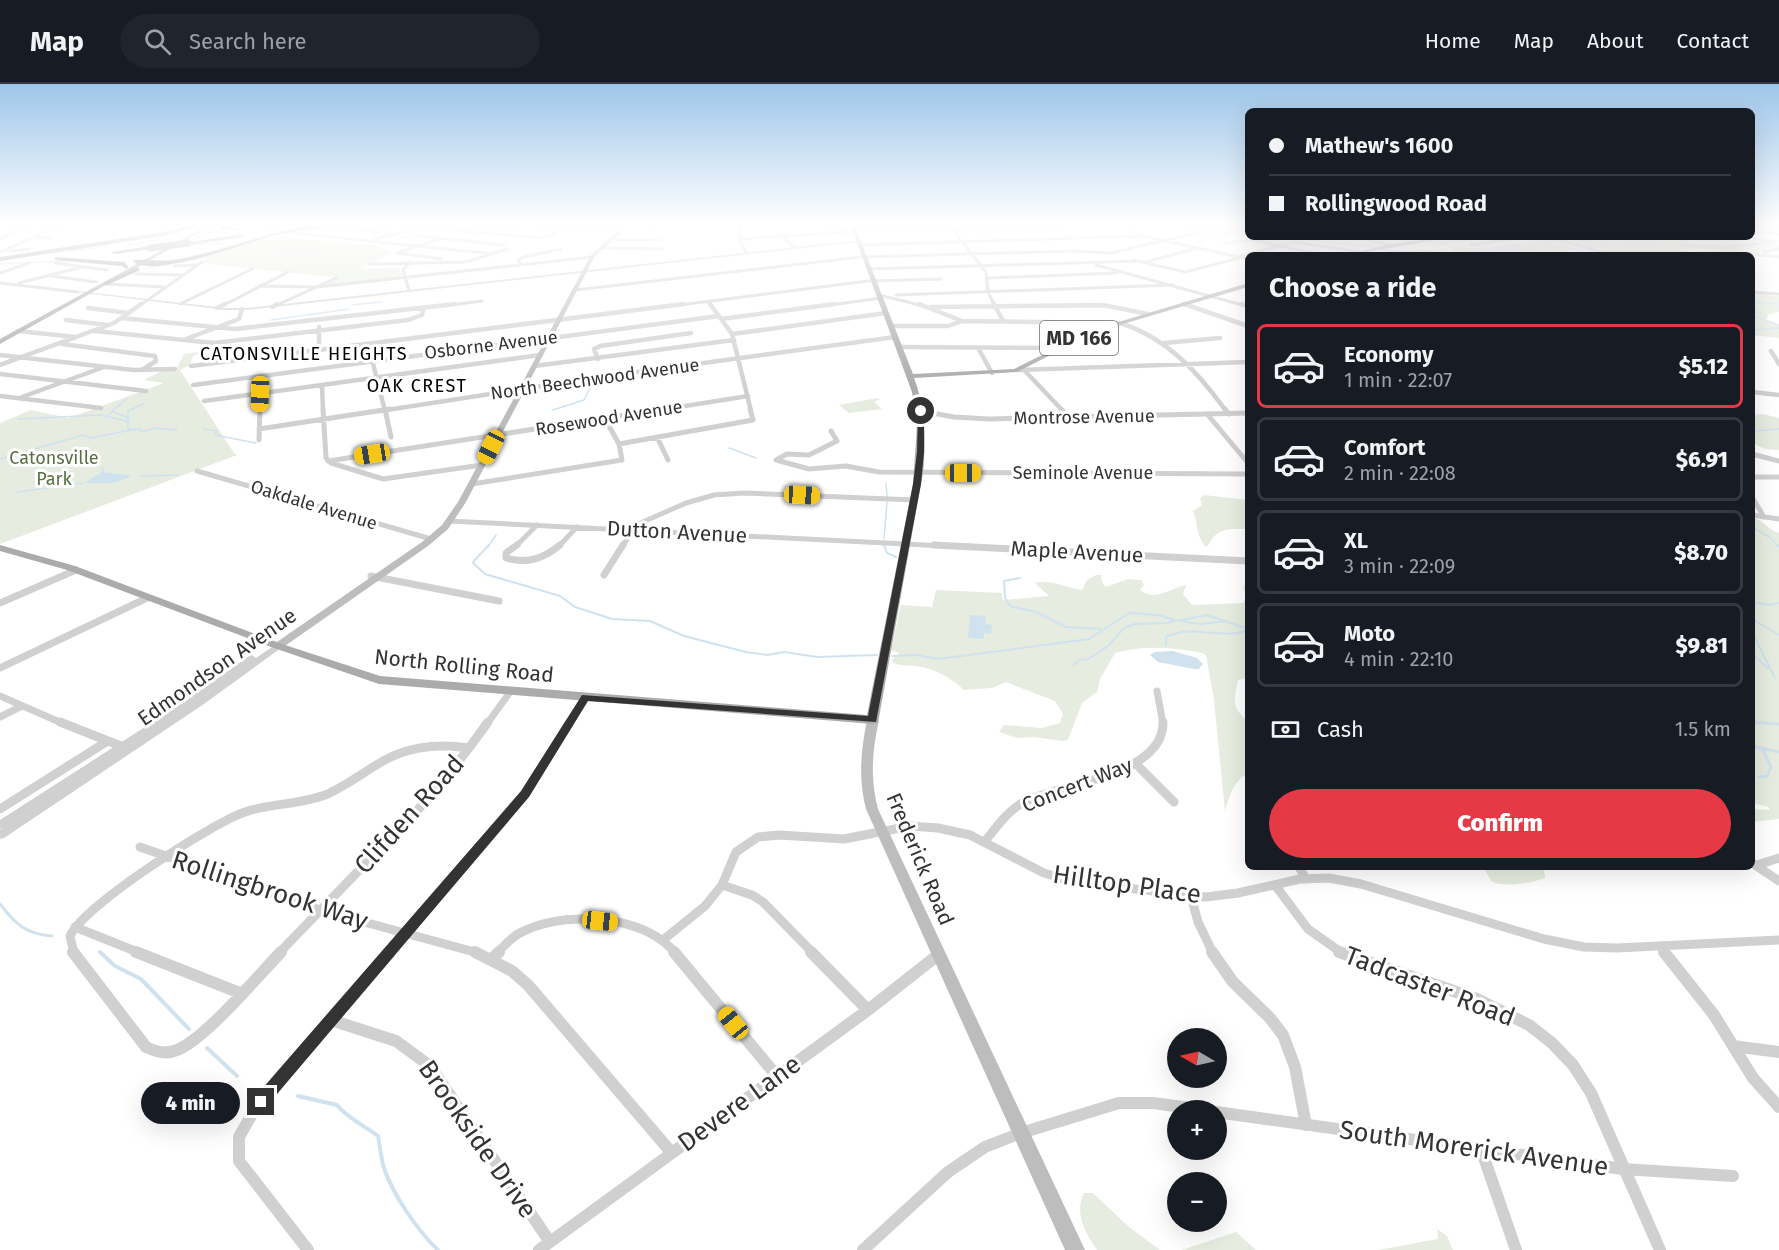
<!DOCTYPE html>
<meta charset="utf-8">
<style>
:root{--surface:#171b24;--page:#20242c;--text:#f1f3f6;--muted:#9ea1a6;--line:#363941;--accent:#e63946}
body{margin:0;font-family:"Fira Sans",sans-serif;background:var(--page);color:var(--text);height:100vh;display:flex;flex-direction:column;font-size:22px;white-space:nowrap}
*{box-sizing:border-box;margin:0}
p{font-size:20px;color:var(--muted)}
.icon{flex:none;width:33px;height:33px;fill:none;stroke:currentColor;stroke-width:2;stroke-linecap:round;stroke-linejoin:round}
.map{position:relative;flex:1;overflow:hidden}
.side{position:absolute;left:1245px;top:168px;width:510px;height:618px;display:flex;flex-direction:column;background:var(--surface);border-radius:9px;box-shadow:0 6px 24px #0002}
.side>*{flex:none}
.guide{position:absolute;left:1245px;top:24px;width:510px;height:132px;border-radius:9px;box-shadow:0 6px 24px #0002;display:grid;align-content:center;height:132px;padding:0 24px;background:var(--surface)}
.needle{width:39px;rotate:279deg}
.buttons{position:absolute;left:1167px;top:944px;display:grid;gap:12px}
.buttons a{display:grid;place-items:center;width:60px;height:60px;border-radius:50%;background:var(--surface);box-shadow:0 6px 24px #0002;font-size:30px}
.end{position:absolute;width:27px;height:27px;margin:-14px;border:8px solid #333;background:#fff;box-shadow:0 0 0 3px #fff}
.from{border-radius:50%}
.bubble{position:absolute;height:42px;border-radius:21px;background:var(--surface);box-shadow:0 6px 24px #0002;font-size:20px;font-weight:800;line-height:42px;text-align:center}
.car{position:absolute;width:18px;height:36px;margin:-18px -9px;border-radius:8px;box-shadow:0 0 4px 2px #0007;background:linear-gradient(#f5c518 24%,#345 0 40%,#f5c518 0 76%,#345 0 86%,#f5c518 0)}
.guide b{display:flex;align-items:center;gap:21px;height:57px;font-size:22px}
.guide b+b{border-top:2px solid var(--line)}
.guide i{width:15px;height:15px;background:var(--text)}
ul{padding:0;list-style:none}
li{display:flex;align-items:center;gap:18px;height:84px;margin:0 12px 9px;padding:0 12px;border:3px solid var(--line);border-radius:9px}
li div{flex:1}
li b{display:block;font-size:22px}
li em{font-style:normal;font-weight:800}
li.on{border-color:var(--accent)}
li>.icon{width:54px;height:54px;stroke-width:1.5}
h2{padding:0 24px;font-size:27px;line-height:72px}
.pay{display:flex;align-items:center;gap:15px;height:66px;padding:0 24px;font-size:22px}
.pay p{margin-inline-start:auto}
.action{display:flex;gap:12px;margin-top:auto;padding:12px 24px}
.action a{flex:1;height:69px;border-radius:36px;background:var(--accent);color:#fff;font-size:24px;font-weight:800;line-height:69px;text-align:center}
header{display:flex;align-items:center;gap:36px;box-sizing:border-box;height:84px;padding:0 30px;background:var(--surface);border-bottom:2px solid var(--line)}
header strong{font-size:28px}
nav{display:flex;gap:33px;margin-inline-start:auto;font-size:21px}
.search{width:420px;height:54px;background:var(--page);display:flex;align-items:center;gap:15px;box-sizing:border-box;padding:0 21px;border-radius:33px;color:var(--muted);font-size:22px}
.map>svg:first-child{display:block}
.green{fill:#e6ecdf}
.water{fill:#cfe2ee}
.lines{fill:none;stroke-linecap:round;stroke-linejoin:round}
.stream-far3{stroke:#cfe2ee;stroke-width:1.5}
.stream-far2{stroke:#cfe2ee;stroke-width:2}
.stream-far1{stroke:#cfe2ee;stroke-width:3}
.stream{stroke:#cfe2ee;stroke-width:4}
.minor-far5{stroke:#d0d0d0;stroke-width:3}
.minor-far4{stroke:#d0d0d0;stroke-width:4.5}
.minor-far3{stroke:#d0d0d0;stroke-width:5}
.minor-far2{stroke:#d0d0d0;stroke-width:7}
.minor-far1{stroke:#d0d0d0;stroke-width:9}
.minor{stroke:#d0d0d0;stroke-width:12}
.tertiary{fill:#d0d0d0;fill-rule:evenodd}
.secondary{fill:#bdbdbd;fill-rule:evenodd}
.primary{fill:#ababab;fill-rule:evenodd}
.motorway{fill:#9a9a9a;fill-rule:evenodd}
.motorway-bridge{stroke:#9a9a9a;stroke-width:7}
.route{fill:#333}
.labels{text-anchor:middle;stroke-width:6;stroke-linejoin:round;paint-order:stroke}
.far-street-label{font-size:18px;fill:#333;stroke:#fff}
.far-neighbourhood-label{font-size:18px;letter-spacing:1.5px;fill:#000;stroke:#fff}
.far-park-label{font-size:18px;fill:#56703f;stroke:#fff}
.shield{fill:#fff;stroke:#707070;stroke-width:1.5}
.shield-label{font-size:20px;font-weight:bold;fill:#333}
.street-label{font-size:21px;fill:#333;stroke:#fff}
.near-street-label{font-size:26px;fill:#333;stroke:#fff}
</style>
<header>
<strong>Map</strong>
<div class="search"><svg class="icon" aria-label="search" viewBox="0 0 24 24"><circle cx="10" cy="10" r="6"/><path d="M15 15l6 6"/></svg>Search here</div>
<nav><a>Home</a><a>Map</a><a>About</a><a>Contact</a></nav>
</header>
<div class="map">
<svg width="1779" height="1166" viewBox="0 0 1779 1166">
<rect width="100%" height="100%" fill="#fff"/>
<path class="green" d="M274,152L383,162L375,166L396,168L359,185L400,184L402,193L323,201L338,194L201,179L206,174L137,187L114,198C163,173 221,167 274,152Z
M1462,153L1464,155L1447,161C1480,170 1504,157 1538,160V154L1535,153H1541L1583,167L1567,166L1578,171H1395L1379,165L1405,168L1416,165L1453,168L1454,165L1434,158Z
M1552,153H1740L1772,158C1763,159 1756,156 1747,155C1726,155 1705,159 1683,157L1686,161L1678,160L1724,164L1775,160L1779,161V164L1765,165L1759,169L1699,165L1609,167Z
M1752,209L1779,212V228L1769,230L1766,236L1779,241V254L1752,251Z
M206,267L193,272L190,281L180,286L234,369L237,371L0,460V339L31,326L69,334L164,299L144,296L162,287L176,286L184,270Z
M878,314L880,315L874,318L882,325L849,329L839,321Z
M1763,330L1779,334V366L1765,365L1752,359V331Z
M1204,411L1248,416V445C1235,445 1220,443 1212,455C1210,458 1209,461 1206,463C1196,453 1198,439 1193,427L1202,421L1200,414Z
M1752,434C1764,435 1767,446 1779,449V735L1752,738V725L1770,726L1768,723L1752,719Z
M1096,491H1101L1102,498L1106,503L1128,495L1141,496L1144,501L1140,506C1156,518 1170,504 1186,501L1183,510L1192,521L1243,519L1246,513L1243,502L1248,503V594L1238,596C1234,615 1231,624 1248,637V689C1233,698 1230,711 1225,727L1214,616L1206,571L1202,569C1173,563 1142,561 1115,569L1100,595L1097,608L1082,619L1068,656L1063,657L1034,653L1017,654L999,648L1004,641L1042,644L1060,639L1063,630L1055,617L1006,598L992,604L964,606C950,593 934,584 915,582C906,581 899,583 891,577L899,569L891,566L901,521L932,523L936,506L1002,509V515L1004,516L1049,512L1035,499C1052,495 1066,504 1082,506L1087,496Z
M1483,783H1544L1545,794C1526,800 1511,803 1492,798Z
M1084,1109H1093L1129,1143L1160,1166H1097C1085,1148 1074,1130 1084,1109Z
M1437,1145L1447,1152L1453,1166H1378L1438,1155Z
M1236,1148L1256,1166H1182Z"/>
<path class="water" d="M102,388L127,391L131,393L112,399H84Z
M970,531L986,532L985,540L992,541L991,550L984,549V555L968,554Z
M1173,567L1197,574L1203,580L1199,585H1194L1158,578L1150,571L1155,568Z"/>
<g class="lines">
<path class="stream-far3" d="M1171,140L1228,150
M335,141L343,140
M443,144L461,140
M265,145L304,140
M240,148L246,149
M195,153L212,148H230
M1280,153L1373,163
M395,156L433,145
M1541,157L1556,163
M1196,158L1225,151H1248
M125,161L168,155
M189,161L220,159L227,161
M1586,163L1659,160L1654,158L1659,155L1657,153
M221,164L229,161
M281,165L320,168
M1381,165C1444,175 1507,162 1571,164
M1573,165H1579
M67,168L107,162
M0,180L67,177
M1752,218L1779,220
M352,221L381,218
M1752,226L1758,228L1754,232L1779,241
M271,236L349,225
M1752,246L1779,244
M1082,250L1088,248
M1074,255L1079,252
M1066,259L1072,256
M143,320L128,327V345H140L142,348L154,344L177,346
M553,326L584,316L594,296
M113,328L129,334
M108,331L127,314
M18,335L101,331L130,338
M203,345L217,347L215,350L220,352L256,359
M1752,347L1779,345
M729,364L756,374
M0,375L83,351L91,354L136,345
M102,384L104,385L102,388
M141,392L178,391
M886,399L887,413
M17,408L83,399
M1752,443L1772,455L1779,463
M884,455L887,417
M488,463L496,451"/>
<path class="stream-far2" d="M884,461L887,469L896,473
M1777,461L1779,463
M473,478L489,461
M473,479L485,490L560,512L575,523L612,535L650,537L684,552L746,568L767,571L784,568L817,573L877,571
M1020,494L1004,497L1005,514L1010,522L1036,528L1066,543L1100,545
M1752,518L1771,521L1779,519
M1752,535L1779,551
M1182,536L1207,531L1248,545
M1752,548L1775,594
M1166,561V553C1194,539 1223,557 1248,546
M1752,570L1768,584
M892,572L917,571L938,575L1089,555L1129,529L1158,531L1175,536
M1074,581L1079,576L1088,575L1108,562L1124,544L1135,540L1168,539L1175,536L1200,540L1227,537
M1752,638L1773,640"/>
<path class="stream-far1" d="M1753,638L1779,640
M1752,662L1779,668
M1759,693L1767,692L1771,683L1762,664
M0,820C15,840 26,850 52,852"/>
<path class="stream" d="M100,868L115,882L141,895L189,945
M207,964L237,992
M298,1012L337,1021C347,1034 365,1042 378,1052C380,1063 381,1074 384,1084C393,1111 418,1147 438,1166"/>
<path class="minor-far5" d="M395,140L539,154L551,151L565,140
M684,140H692
M740,140L738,153L746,169
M1128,140L1139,152
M1206,140L1248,147
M1752,140L1779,144
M495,141L518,143
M329,142L389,149
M538,143L624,142
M472,144L500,140
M649,144L655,140
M952,145L1070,140
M952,145L986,188L988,208L995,222
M1752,148L1779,150
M294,149L494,170
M779,151L795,163
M419,152L505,161
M1547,153L1601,168L1678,167L1702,171
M37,154H51
M442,154L397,169L442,175
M0,155L31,140
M375,155L416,145
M739,155L855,147
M611,156H659
M1224,159L1253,156L1323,171
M860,161L1143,152L1248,175
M1471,161L1526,153
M1683,161L1724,163L1776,158L1749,153
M601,164L663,165
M10,167L29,165
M1,168L62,140
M1697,169L1728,168L1779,173
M1766,171L1764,168L1779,165
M1241,172L1295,158L1360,168
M1134,176L1185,188L1239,174
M1145,178L1198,164
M55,179L107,186
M370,180L466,178L508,165
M521,180L518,176L523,173L561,165
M1096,181L1246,222
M174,182L195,181
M869,185L1138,177
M0,189L29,179
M136,190L181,191
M51,192L97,198
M987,194L1117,189
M0,199L78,208
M19,199L82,183
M105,200L163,203
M259,202L317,203L592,173
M409,206L403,186L410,178
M575,206L861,173L1076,167L1111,169L1196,149
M1752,208L1779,210
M879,211L924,222
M896,211L1173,201
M708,217L711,222
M180,220L252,185
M1184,220L1189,222
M139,222L202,178
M222,222L288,188
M275,222L336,194
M442,222L482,217
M672,222L868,197L941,195
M823,222L881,214
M1055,222H1108"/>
<path class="minor-far4" d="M710,220L732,250L751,327
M919,220L962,237L1120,239C1167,254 1198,288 1226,327
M994,220L1003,237
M1184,220L1248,242
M1241,220L1248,222
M272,223L278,220
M931,223L1103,221L1148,230
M88,224L129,229
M217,224L225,220
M121,234L235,245L455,220
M721,235L835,220
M66,236L107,241
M891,242H948L962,237
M319,243V266
M18,247L76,253
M95,247L214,259L408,236L422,231L424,224
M732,250L886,229
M186,255L239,235L242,225
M1164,259L1220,254
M62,260L155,272L156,277L142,286
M368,260L385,327
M899,263L1061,264
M978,264L992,289
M1771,267L1779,280
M0,271L134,286L175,285
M598,275L594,265L600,262L691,249
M0,281L114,239L141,220
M191,282L684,220
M534,282L734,256
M1019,286L1248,278
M1025,287L1063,327
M0,290L146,307
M193,301L719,232
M322,301L323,327
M1752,308L1779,311
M0,312L101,324
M22,313L104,283
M204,317L540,271
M260,327V310
M380,327L601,293L895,253
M654,327L748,312"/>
<path class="minor-far3" d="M323,325L326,374L331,379L383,395L482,381
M385,325L391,353
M1061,325L1069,333
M1225,325L1229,330
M921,327L954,333L989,335L1248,329
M1207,330L1248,379
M259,345L390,325
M831,347L837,357L809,371L787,370L776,376L809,385L846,382L879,388L1248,390
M657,353L668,376
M259,356L260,325
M619,360L753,336L750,325
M1752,370L1779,377
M328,377L664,325
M197,387L431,455
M1752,393H1779
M472,400L622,376L619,360L605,335
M1752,413L1764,433
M1752,431L1779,435
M449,437L964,463
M515,463L537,441
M558,463L577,443
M622,463L636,441L686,419L714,411L744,409L914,416"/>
<path class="minor-far2" d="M517,461L506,469V474C527,480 543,475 560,461
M934,461L1248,477
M604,491L623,461
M371,492L499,517
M0,519L76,486
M0,584L147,514
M1157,607L1163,640
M0,612L64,640
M0,633L22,622
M487,640L510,608
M569,640L585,614"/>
<path class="minor-far1" d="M60,638L126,664
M469,664L488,638
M1135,679L1174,718
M0,725L106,658
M985,757C997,743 1007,727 1024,718C1061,699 1164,692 1163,638
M140,763L320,826L478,869
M1752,779L1779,797
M1757,781L1779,774
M1299,783L1306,795
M722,801L752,811L763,818L813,869
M1275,801L1308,845L1342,869
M1191,812L1198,838L1213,869
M75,843L140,869
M663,856L705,822L722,801L736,768L758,753L779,751L844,755L910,742L938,744L970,751L1044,789L1073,798L1206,813L1238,809L1300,795L1329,794L1361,800L1544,855L1584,863L1617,864L1779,856
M1660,862L1665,869
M74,869L70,852C83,822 212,739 245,728C271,719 299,721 325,711C342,704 357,693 373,683C403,663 433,659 469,664
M279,869L430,713L469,664
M389,869L525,710L570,638
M497,869C505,861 512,852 522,848C557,830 615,831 650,849C660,854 668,861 676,869"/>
<path class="minor" d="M73,868L146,963C156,968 166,971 177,966C205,955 258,892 281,868
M136,868L240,909
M475,868L512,887L528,901L671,1068
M674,868L776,991
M811,868L868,926
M1212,868L1233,898L1270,934L1283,951L1295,983L1306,1041
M1339,868L1477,915L1529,941L1552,959L1573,981L1591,1009L1660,1166
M1664,868L1714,931L1753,994L1779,1023
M492,875L499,868
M331,936L396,957L430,982L550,1158
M1733,962L1779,968
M1216,1028L1623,1085L1733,1092
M1481,1065L1516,1166
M308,1166L239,1077V1053L255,1025L390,868
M539,1166L868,926L938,871
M863,1166L948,1088L985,1063L1021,1049L1119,1019H1153L1205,1026"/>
<path class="tertiary" d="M952,144L953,146L853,147L855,146Z
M858,156L859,158L247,226H225L76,208L78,207L225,224H247Z
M278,559L282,562L281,564L201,622L4,754L0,755V746L2,744L0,745V736L187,616L249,572L252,571L256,574Z"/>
<path class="secondary" d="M622,140H626L622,148L595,172L466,418L448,445L428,462L282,564H274L273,562L274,560L422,458L442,441L458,418L591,171L619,146Z
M1351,153H1359L1393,161L1391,162Z
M873,632L879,636C872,667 870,695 878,725L1085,1166H1065L866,725C858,694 861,666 867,636Z"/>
<path class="primary" d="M210,140H215L0,260V255Z
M850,140H854L913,290L1014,285L1092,246L1248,199V203L1096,248L1017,288L914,294C926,325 926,355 923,389L878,639L873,640L379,600L274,564L67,486L0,467V461L75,482L282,560L380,592L867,631L913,400L917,342L912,308Z
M1442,153H1455L1347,171L1385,161Z"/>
<path class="motorway" d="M196,140H206L163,152L0,177V173L163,148Z
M215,140H221L223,142L243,146H221Z
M317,140H331C316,147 293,147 276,151C251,157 150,196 133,177C138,174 163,178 173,176C222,169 266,147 317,140Z
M242,150L244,153L188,161L185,159Z
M150,162L152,165L114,170L111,168Z
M56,173L124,178L129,183L126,185L122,182L54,176Z
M138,183L140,186L107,201L102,200Z"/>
<path class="motorway-bridge" d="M150,164L188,159"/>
</g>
<linearGradient id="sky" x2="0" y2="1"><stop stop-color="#9ec6ea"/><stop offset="0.46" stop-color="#fff"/><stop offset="1" stop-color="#fff" stop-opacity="0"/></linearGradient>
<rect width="1779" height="303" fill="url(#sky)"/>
<path class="route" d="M921,325L924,327V368L921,400L876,638L588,617L529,713L266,1023L261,1025L255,1023L253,1018L255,1013L521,707L582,611L868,632L913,400L917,368L918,327Z"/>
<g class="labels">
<g class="far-street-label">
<text transform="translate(491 261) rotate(-7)" y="6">Osborne Avenue</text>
<text transform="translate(595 295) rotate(-8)" y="6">North Beechwood Avenue</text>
<text transform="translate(1084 333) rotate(-1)" y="6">Montrose Avenue</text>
<text transform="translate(609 334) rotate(-9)" y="6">Rosewood Avenue</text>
<text x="1083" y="395">Seminole Avenue</text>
<text transform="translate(314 421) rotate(17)" y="6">Oakdale Avenue</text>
</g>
<g class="far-neighbourhood-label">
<text x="304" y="276">CATONSVILLE HEIGHTS</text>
<text x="417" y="308">OAK CREST</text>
</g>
<g class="far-park-label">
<text x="54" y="380">Catonsville<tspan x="54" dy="21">Park</tspan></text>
</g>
<rect class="shield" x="1040" y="237" width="78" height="34" rx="4.5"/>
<g class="shield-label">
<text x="1079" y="261">MD 166</text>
</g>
<g class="street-label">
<text transform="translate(677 448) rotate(3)" y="7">Dutton Avenue</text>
<text transform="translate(1077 468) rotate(3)" y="7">Maple Avenue</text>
<text transform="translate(464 582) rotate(6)" y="7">North Rolling Road</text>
<text transform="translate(217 583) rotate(-35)" y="7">Edmondson Avenue</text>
<text transform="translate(1077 701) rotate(-21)" y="7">Concert Way</text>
<text transform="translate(920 775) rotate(67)" y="7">Frederick Road</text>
</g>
<g class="near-street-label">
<text transform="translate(409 730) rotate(-48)" y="9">Clifden Road</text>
<text transform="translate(1127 800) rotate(8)" y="9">Hilltop Place</text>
<text transform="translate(270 806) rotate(18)" y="9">Rollingbrook Way</text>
<text transform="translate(1430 902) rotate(21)" y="9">Tadcaster Road</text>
<text transform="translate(739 1019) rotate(-36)" y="9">Devere Lane</text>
<text transform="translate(478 1055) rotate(55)" y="9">Brookside Drive</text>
<text transform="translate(1474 1064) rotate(8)" y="9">South Morerick Avenue</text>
</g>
</g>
</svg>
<div class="buttons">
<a><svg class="needle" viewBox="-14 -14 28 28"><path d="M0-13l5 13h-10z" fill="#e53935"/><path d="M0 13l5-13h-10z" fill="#9ea1a6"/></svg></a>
<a>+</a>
<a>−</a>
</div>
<i class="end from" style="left:921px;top:327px"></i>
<i class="end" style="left:261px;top:1018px"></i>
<div class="bubble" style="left:141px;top:998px;width:99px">4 min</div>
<i class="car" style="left:260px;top:310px;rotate:182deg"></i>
<i class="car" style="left:491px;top:363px;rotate:207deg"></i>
<i class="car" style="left:372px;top:370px;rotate:261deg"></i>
<i class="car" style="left:963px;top:389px;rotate:90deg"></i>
<i class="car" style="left:802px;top:411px;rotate:93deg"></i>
<i class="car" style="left:600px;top:837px;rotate:96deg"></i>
<i class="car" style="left:733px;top:939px;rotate:321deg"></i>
<div class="guide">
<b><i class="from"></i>Mathew's 1600</b>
<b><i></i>Rollingwood Road</b>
</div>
<section class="side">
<h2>Choose a ride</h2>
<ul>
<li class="on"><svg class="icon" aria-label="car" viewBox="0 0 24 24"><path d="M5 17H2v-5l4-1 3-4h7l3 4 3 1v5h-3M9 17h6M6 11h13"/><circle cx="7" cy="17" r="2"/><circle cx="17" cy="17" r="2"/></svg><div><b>Economy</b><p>1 min · 22:07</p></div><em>$5.12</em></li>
<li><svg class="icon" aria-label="car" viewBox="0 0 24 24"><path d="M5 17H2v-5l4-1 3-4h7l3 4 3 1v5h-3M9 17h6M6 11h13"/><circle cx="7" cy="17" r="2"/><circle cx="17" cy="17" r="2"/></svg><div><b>Comfort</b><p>2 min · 22:08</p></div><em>$6.91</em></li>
<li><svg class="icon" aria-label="car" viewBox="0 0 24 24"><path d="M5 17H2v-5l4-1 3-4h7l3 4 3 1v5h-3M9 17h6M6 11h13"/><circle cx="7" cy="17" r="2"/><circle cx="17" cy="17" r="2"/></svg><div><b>XL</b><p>3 min · 22:09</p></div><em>$8.70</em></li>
<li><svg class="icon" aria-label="car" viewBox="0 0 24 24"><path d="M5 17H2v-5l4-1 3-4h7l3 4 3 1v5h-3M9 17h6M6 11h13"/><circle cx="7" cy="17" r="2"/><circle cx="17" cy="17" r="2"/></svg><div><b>Moto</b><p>4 min · 22:10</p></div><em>$9.81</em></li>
</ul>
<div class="pay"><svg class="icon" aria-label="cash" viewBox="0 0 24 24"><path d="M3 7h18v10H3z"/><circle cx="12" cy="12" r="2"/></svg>Cash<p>1.5 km</p></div>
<div class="action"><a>Confirm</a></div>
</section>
</div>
